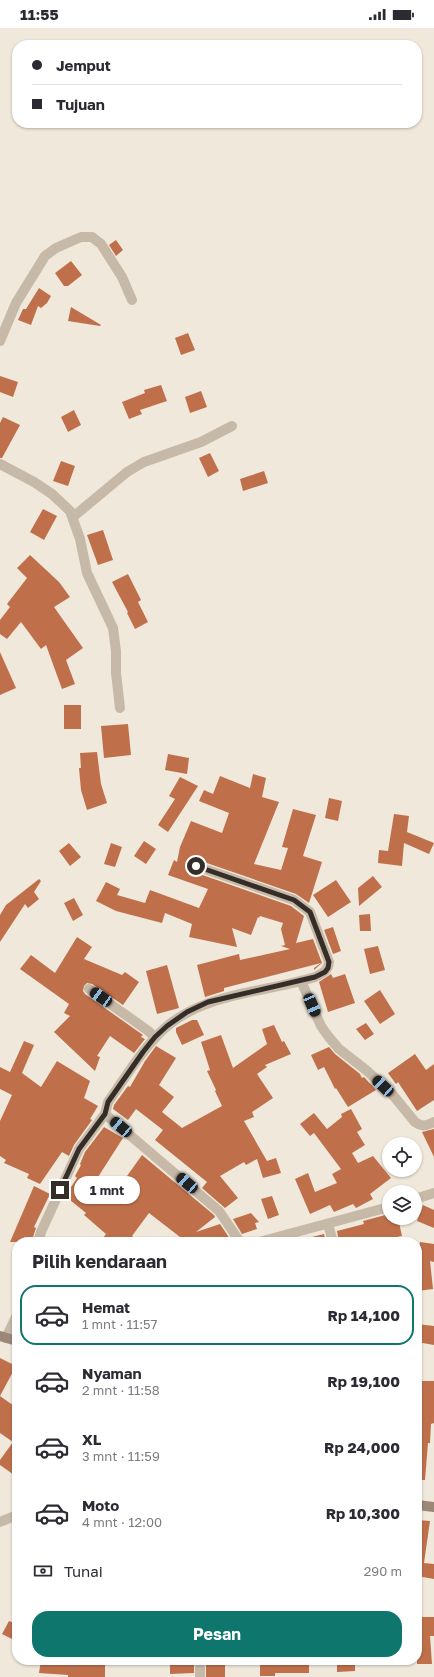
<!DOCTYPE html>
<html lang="id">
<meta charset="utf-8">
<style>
:root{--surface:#fff;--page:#f7f7f7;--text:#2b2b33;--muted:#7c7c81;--line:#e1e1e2;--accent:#0f766e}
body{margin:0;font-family:"Golos Text",sans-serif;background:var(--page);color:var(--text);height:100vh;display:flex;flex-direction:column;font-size:15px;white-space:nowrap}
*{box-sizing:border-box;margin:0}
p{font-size:13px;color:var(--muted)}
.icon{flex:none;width:22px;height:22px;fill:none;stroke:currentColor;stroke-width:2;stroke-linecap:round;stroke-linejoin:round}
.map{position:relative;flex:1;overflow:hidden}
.sheet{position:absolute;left:12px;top:1209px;width:410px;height:428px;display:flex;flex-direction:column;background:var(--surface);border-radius:16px;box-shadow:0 1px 3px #0004}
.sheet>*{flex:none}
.banner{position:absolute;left:12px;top:12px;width:410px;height:88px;border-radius:16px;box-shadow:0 1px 3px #0004;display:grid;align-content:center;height:88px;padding:0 20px;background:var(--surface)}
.controls{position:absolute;left:382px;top:1109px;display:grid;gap:8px}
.controls a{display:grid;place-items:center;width:40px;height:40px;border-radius:50%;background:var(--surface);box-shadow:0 1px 3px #0004;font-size:20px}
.end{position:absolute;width:18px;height:18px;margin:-9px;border:5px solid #352d28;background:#fff;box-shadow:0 0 0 2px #fff}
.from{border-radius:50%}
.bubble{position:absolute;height:28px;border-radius:14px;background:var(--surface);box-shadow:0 1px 3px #0004;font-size:13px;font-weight:700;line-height:28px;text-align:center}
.car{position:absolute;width:12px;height:24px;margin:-12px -6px;border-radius:5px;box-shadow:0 0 3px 1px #0007;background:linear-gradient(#222 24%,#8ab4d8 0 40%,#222 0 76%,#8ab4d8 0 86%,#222 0)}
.banner b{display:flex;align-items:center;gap:14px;height:38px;font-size:15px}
.banner b+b{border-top:1px solid var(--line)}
.banner i{width:10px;height:10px;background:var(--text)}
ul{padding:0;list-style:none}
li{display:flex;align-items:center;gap:12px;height:60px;margin:0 8px 6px;padding:0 12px;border:2px solid transparent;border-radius:16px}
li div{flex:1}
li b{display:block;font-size:15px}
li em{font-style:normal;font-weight:700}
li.active{border-color:var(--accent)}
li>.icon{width:36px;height:36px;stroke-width:1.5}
h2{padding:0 20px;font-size:18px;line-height:48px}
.pay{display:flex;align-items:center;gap:10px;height:44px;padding:0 20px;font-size:15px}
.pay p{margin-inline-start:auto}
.action{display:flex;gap:8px;margin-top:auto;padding:8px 20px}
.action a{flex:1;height:46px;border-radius:16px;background:var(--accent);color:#fff;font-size:16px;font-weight:700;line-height:46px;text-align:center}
.status{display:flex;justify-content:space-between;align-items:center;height:28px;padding:0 20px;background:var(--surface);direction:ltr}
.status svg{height:11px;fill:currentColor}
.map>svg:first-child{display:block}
.building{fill:#bf704b}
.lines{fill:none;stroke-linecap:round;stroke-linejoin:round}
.street{stroke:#c7b9a8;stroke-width:10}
.secondary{stroke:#9b8879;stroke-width:10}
.route{stroke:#352d28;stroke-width:5}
</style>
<div class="status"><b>11:55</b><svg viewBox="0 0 49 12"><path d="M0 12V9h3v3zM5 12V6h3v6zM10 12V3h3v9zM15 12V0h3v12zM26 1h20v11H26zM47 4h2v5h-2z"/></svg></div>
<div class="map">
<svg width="434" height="1649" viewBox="0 0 434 1649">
<rect width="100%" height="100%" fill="#f0e8db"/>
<path class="building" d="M116,212L123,222L116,228L109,217Z
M71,233L82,247L68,258H64L55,245Z
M39,260L51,268L47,275L41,280L38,278L31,297L18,292L23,281H26Z
M71,279L101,297L100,298L68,293Z
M188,305L195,322L181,327L175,310Z
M0,348L18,354L13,369L0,364Z
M161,357L167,373L140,382L142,386L129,391L122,374L145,365L144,362Z
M201,363L207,379L190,385L185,369Z
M74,382L81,397L68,404L61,389Z
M3,389L20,397L2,430H0V395Z
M210,425L219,443L208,449L199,430Z
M61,433L75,438L68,458L53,453Z
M264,443L268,455L243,463L240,451Z
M43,481L57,488L44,512L30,504Z
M103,502L113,532L98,537L87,507Z
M30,527L59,554L70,569L54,579L83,620L66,632L75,656L62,661L46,617L41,621L21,594L7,611L0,606V592L10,579L7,576L27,550L17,540Z
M128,546L141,572L138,574L148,594L135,601L127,585L128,584L112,554Z
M0,624L16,660L0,667Z
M64,677H81V701H64Z
M128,696L131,727L104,730L101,698Z
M97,724L101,756L107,775L87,782L81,762L79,740H81L80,725Z
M168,726L189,730L187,746L165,742Z
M253,746L266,750L262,769L279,774L254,836L281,842L288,820L282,819L293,781L316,787L303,828L322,834L309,875L296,866L198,832L191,833L190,840L194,844L291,878L304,888L296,915L313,911L322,935L314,942V940L321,935L224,960V963L205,969L197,937L239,926L240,932L290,921L281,918L285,917L281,901L283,895L260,888L259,890L258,889L251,907L232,900L237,919L189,909L192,896L165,885L162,895L116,883L96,873L106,854L120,861L117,867L145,875L150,862L199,880L208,861L168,847L174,832L177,834L180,819L191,793L222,805L229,785L199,773L204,762L213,766L220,748L250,760Z
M180,749L198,758L168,804L158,797L175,771L169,768Z
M329,770L342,773L338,793L325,790Z
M394,786L409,788L407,804L434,815L429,826L404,815L402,838L378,835L379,822L388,823Z
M144,813L156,821L146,836L134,828Z
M69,815L81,829L70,838L59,823Z
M111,815L122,819L115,839L104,836Z
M373,848L382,859L359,878L358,860Z
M39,851L41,853L34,864L39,871L28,880L25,876L0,914V887L6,877Z
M336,852L351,874L328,889L313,867Z
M74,870L83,887L73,893L64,875Z
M370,886L371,903H360L359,887Z
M333,899L341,923L333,926L324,902Z
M77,909L92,919L84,931L122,947L125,944L139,954L123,977L92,956L87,955L84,958L83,963L85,966L143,1007L141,1009L145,1011L134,1025L110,1008L97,1028L100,1029L95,1043L54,1004L70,988L64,985L69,976L20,941L31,927L55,945Z
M378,918L385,942L370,946L364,921Z
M167,937L179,980L157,986L146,943Z
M331,946L333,950L345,946L355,975L328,984L319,954Z
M380,962L395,986L380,996L364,973Z
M192,992H197L204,1007L182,1017L176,1004V1000Z
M366,995L374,1006L365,1012L356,1001Z
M274,997L282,1014L284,1013L291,1026L265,1037L267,1039L257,1046L273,1070L252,1084L254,1089L244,1093L267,1133L276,1130L281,1145L263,1150L257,1131L246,1137L244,1134L220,1148L238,1170L225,1180L202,1160L207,1154L155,1112L163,1102L136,1081L128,1092L113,1081L114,1077L128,1058L130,1059L145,1033L156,1018L176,1030L159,1057L174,1069L162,1084L182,1100L222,1078L215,1063L216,1062L207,1043L210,1042L201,1014L221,1007L233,1040L267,1016L262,1001Z
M24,1013L34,1017L22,1045L41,1059L57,1033L90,1053L84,1070L98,1078L90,1091L92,1092L74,1117L69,1128L62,1124L40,1156L27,1150L29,1146L4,1135L6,1132L0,1128V1093L12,1067L0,1061V1039L10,1044Z
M329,1019L335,1026L360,1046L362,1050L364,1049L376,1062L348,1079L336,1060L335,1061L324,1039L318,1042L311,1027Z
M415,1026L426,1042L434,1036V1072L417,1083L398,1054L396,1056L388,1045Z
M351,1081L362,1101L357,1104L365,1117L352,1125L358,1135L373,1128L391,1150L370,1166L373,1171L356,1180L353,1176L334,1184L330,1177L310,1186L295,1151L308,1145L315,1164L337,1155L332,1146L341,1141L314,1105L310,1108L300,1096L314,1085L327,1101L342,1089L341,1086Z
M104,1099L123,1110L98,1149L117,1162L142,1127L214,1187L215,1189L196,1204L220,1196L232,1214H171V1212L180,1209L149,1185L132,1208L139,1214H100L106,1206L84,1187L86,1185L65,1168L77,1150L75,1148L81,1137L80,1136L85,1124Z
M434,1101V1129L422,1104Z
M34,1158L50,1166L34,1199L36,1200L32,1212L31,1214H10Z
M272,1168L279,1187L268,1191L261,1171Z
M423,1177L434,1182V1200L417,1193Z
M251,1185L259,1194L255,1195L257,1201L242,1206L233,1191Z
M389,1186V1190H398L402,1208L370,1214H339L337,1203L364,1196L363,1193Z
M324,1206L326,1214H309L308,1210Z
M420,1214L434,1216V1234L430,1233L433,1261L417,1263V1230Z
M417,1296L434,1298V1317L417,1314Z
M0,1330L16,1338L0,1368L17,1380V1449L0,1437V1432L13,1414L0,1405Z
M417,1353H434V1395L431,1396L430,1415H428L425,1452H417Z
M417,1492L430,1493L424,1535L434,1536V1551L417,1548Z
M417,1589H434V1608H430L432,1636H417Z
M9,1593L17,1596V1600L12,1611L2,1606Z
M41,1632H60V1634L105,1633V1649H68V1647L39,1645Z
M170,1632H194V1645L170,1646Z
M206,1632H225V1649H206Z
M260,1632H309V1645H275V1648H260Z
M337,1632H355V1643L337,1644Z"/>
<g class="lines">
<path class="street" d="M0,313L16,275L45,228L56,220L81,209H92L101,216L122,249L132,272
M0,436L34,454L52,466L70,483L80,511L87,545L113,600L116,623V645L120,680
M73,489L127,444L144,434L201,414L232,398
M196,838L294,872L310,884L329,934C328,943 323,945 315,949C261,966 195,964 155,1010C137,1029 123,1053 108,1074L105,1086L219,1183L240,1214
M301,953L321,998L328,1008L339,1021L366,1042L392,1066L415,1094C422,1099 426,1098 434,1094
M89,961L147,1002L155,1009
M415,1171L434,1165
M328,1196L333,1214
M38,1214L41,1204L79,1121L105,1086
M259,1214L389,1179
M6,1310L17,1287
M0,1494L17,1487
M200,1649V1632"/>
<path class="secondary" d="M0,1308L17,1313
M417,1477L434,1479"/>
</g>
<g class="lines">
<path class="route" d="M60,1162L79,1121L105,1086L108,1074L143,1024L155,1009L167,998L187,984L208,974L315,949L325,944L328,940L329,934L310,884L294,872L196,838"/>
</g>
</svg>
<div class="controls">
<a><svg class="icon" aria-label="locate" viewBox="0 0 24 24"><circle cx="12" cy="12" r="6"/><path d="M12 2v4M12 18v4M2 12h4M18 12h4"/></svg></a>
<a><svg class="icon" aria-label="layers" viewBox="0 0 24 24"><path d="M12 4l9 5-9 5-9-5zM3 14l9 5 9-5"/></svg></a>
</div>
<i class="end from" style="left:196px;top:838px"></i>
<i class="end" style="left:60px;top:1162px"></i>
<div class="bubble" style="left:74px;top:1148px;width:66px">1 mnt</div>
<i class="car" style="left:101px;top:969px;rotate:305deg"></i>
<i class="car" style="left:312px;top:977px;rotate:157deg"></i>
<i class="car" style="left:383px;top:1058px;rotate:313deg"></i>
<i class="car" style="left:121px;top:1099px;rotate:310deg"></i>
<i class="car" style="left:187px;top:1155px;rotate:311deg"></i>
<div class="banner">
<b><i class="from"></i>Jemput</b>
<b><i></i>Tujuan</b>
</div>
<section class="sheet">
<h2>Pilih kendaraan</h2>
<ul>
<li class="active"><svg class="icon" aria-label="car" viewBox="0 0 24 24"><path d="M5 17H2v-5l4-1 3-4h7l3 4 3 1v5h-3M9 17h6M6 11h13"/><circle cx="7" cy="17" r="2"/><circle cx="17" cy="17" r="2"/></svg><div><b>Hemat</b><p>1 mnt · 11:57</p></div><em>Rp 14,100</em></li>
<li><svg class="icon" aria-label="car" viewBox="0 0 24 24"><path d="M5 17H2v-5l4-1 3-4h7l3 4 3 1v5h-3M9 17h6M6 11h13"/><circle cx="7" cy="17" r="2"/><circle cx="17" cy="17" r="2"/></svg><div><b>Nyaman</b><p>2 mnt · 11:58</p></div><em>Rp 19,100</em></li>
<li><svg class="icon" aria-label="car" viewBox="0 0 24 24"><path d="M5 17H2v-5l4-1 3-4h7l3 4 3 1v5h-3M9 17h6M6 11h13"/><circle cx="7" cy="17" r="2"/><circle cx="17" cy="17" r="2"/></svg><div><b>XL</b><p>3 mnt · 11:59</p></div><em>Rp 24,000</em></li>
<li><svg class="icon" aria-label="car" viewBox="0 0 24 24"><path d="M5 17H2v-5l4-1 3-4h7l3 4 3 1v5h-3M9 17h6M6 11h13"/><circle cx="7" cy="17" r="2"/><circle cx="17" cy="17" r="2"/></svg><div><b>Moto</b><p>4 mnt · 12:00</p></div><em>Rp 10,300</em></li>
</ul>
<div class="pay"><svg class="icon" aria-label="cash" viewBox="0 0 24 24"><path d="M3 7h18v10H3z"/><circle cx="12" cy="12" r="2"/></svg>Tunai<p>290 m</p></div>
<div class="action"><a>Pesan</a></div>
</section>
</div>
